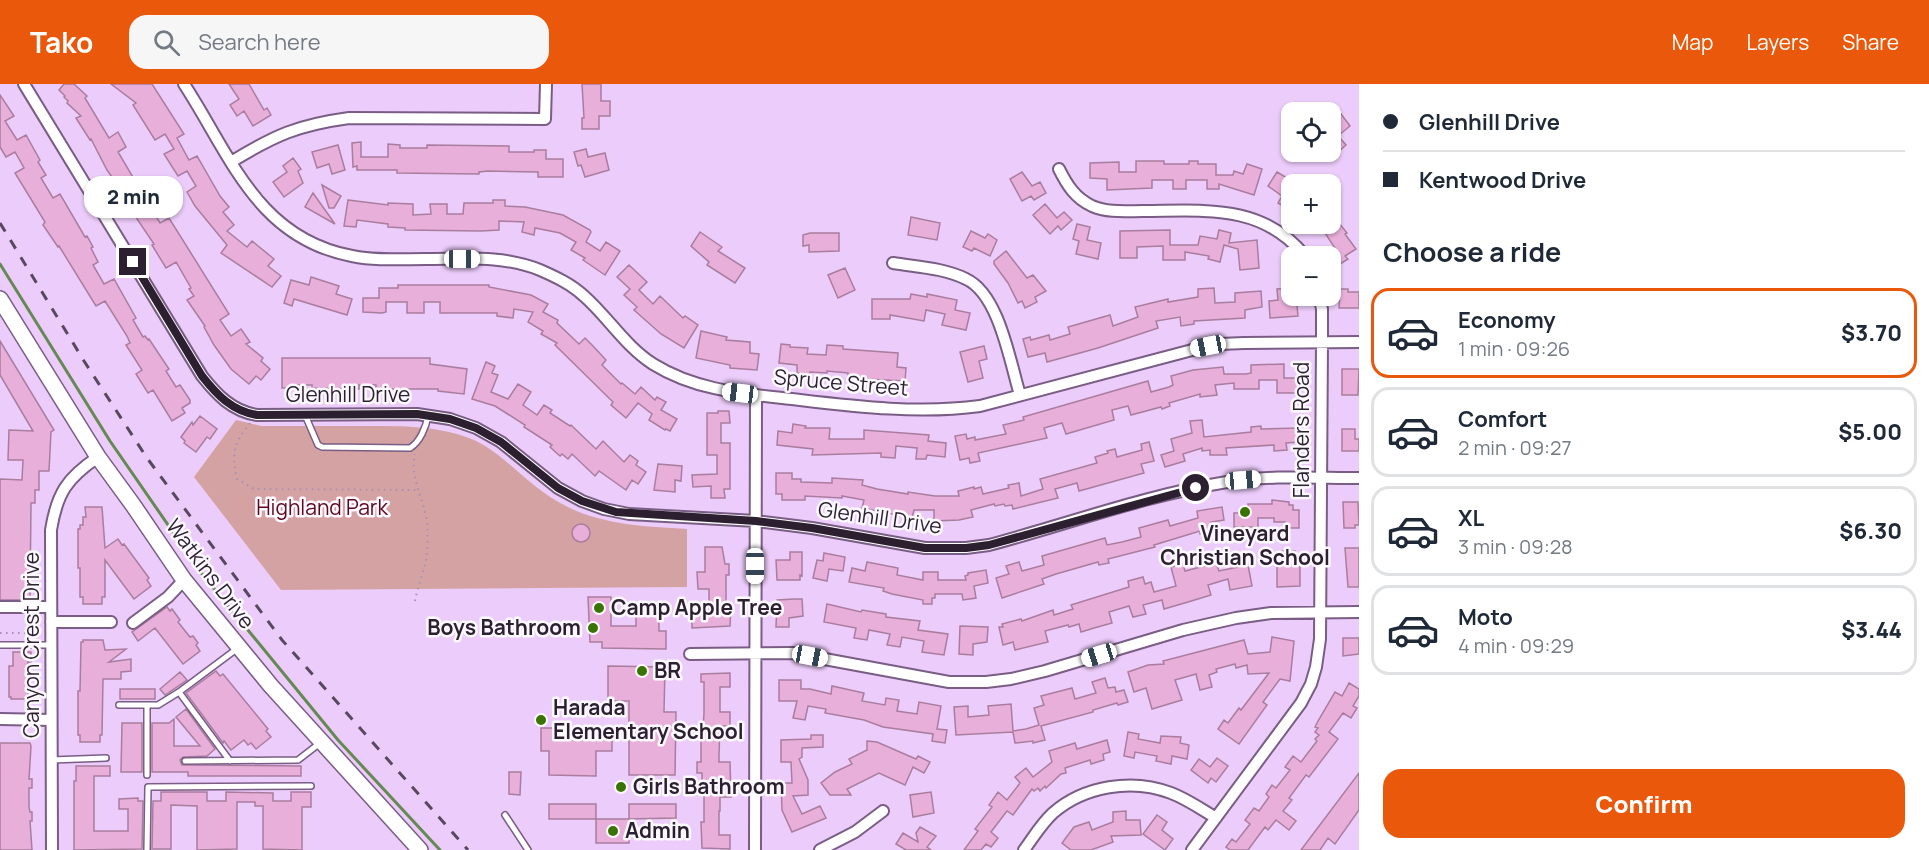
<!DOCTYPE html>
<meta charset="utf-8">
<style>
:root{--surface:#fff;--page:#f6f6f7;--text:#1f2937;--muted:#747a83;--line:#e0e1e3;--accent:#ea580c}
body{margin:0;font-family:Manrope,sans-serif;background:var(--page);color:var(--text);height:100vh;display:flex;flex-direction:column;font-size:22px;white-space:nowrap}
*{box-sizing:border-box;margin:0}
p{font-size:20px;color:var(--muted)}
.icon{flex:none;width:33px;height:33px;fill:none;stroke:currentColor;stroke-width:2;stroke-linecap:round;stroke-linejoin:round}
.map{position:relative;flex:1;overflow:hidden}
.side{display:flex;flex-direction:column;background:var(--surface);width:570px}
.side>*{flex:none}
.banner{display:grid;align-content:center;height:132px;padding:0 24px;background:var(--surface)}
.tools{position:absolute;left:1281px;top:18px;display:grid;gap:12px}
.tools a{display:grid;place-items:center;width:60px;height:60px;border-radius:12px;background:var(--surface);box-shadow:0 2px 4px #0004;font-size:30px}
.end{position:absolute;width:27px;height:27px;margin:-14px;border:8px solid #2b1f30;background:#fff;box-shadow:0 0 0 3px #fff}
.from{border-radius:50%}
.bubble{position:absolute;height:42px;border-radius:18px;background:var(--surface);box-shadow:0 2px 4px #0004;font-size:20px;font-weight:800;line-height:42px;text-align:center}
.car{position:absolute;width:18px;height:36px;margin:-18px -9px;border-radius:8px;box-shadow:0 0 4px 2px #0007;background:linear-gradient(#fff 24%,#345 0 40%,#fff 0 76%,#345 0 86%,#fff 0)}
.banner b{display:flex;align-items:center;gap:21px;height:57px;font-size:22px}
.banner b+b{border-top:2px solid var(--line)}
.banner i{width:15px;height:15px;background:var(--text)}
ul{padding:0;list-style:none}
li{display:flex;align-items:center;gap:18px;height:90px;margin:0 12px 9px;padding:0 12px;border:3px solid var(--line);border-radius:18px}
li div{flex:1}
li b{display:block;font-size:22px}
li em{font-style:normal;font-weight:800}
li.selected{border-color:var(--accent)}
li>.icon{width:54px;height:54px;stroke-width:1.5}
h2{padding:0 24px;font-size:27px;line-height:72px}
.button{display:flex;gap:12px;margin-top:auto;padding:12px 24px}
.button a{flex:1;height:69px;border-radius:18px;background:var(--accent);color:#fff;font-size:24px;font-weight:800;line-height:69px;text-align:center}
header{display:flex;align-items:center;gap:36px;box-sizing:border-box;height:84px;padding:0 30px;background:var(--accent);color:#fff}
header strong{font-size:28px}
nav{display:flex;gap:33px;margin-inline-start:auto;font-size:21px}
.search{width:420px;height:54px;background:var(--page);display:flex;align-items:center;gap:15px;box-sizing:border-box;padding:0 21px;border-radius:18px;color:var(--muted);font-size:22px}
main{display:flex;flex:1;min-height:0}
.map>svg:first-child{display:block}
.green{fill:#d5a2a4}
.lines{fill:none;stroke-linecap:round;stroke-linejoin:round}
.stream{stroke:#658952;stroke-width:3}
.building{fill:#e9afdb;stroke:#a97d9e;stroke-width:1.5}
.lane-casing{stroke:#795d85;stroke-width:8}
.street-casing{stroke:#795d85;stroke-width:14}
.secondary-casing{stroke:#795d85;stroke-width:18}
.path{stroke:#a78eb2;stroke-width:2;stroke-dasharray:1.5 4.5;stroke-linecap:butt}
.lane{stroke:#fff;stroke-width:5}
.street{stroke:#fff;stroke-width:10}
.secondary{stroke:#fff;stroke-width:15}
.rail{stroke:#58485f;stroke-width:3;stroke-dasharray:10 10;stroke-linecap:butt}
.route{stroke:#2b1f30;stroke-width:8}
.poi-dot{fill:#397304;stroke:#fcf9fe;stroke-width:2}
.labels{text-anchor:middle;stroke-width:5;stroke-linejoin:round;paint-order:stroke}
.street-label{font-size:21px;fill:#2b1f30;stroke:#fcf9fe}
.park-label{font-size:21px;fill:#5f061c;stroke:#fcf9fe}
.poi-label{font-size:21px;font-weight:bold;fill:#2b1f30;stroke:#fcf9fe;text-anchor:start}
</style>
<header>
<strong>Tako</strong>
<div class="search"><svg class="icon" aria-label="search" viewBox="0 0 24 24"><circle cx="10" cy="10" r="6"/><path d="M15 15l6 6"/></svg>Search here</div>
<nav><a>Map</a><a>Layers</a><a>Share</a></nav>
</header>
<main>
<div class="map">
<svg width="1359" height="766" viewBox="0 0 1359 766">
<rect width="100%" height="100%" fill="#ecccfa"/>
<path class="green" d="M236,336L261,342C294,342 328,342 362,342C400,342 438,341 474,356C500,368 520,392 543,408C586,440 635,442 687,445V503L281,506L194,393Z"/>
<g class="lines">
<path class="stream" d="M0,180L110,357L202,490L338,656L440,766"/>
</g>
<path class="building" d="M64,0H74L87,12L85,14L109,54L118,48L126,63L118,68L160,139L169,134L229,230L220,236L231,252L241,245L250,258L246,260L263,274L261,277L270,285L261,296L256,292L249,300L231,285L214,261L204,243L205,242L187,216L194,212L189,205L191,204L176,178L166,184L152,161L154,160L131,126L134,124L107,86L91,55L90,56L76,34L81,32L67,19L68,17L64,13L65,12L59,6Z
M111,0H152L184,50L177,54L189,76L197,72L220,112L229,123L223,128L234,141L227,147L247,163L252,157L274,175L268,182L281,192L272,203L221,169L227,161L195,122L187,108L196,102L187,87L178,92L164,70L174,65L165,50L155,56L133,21L136,19Z
M229,0H249L264,26L267,24L271,31L253,42L244,27L237,32L230,21L239,15Z
M582,0H601V17H610V32H599V45H582V34H584Z
M0,11L14,32L5,37L17,56L26,51L40,76L38,78L46,91L41,94L53,114L60,110L85,153L87,152L93,163L91,164L98,178L93,181L104,200L114,195L136,234L133,236L143,253L145,252L148,256L149,255L169,285L166,287L176,303L180,301L190,316V319L182,324L185,329L172,337L153,306L148,309L136,290L142,286L126,261L130,259L127,252L105,217L96,222L59,162L58,163L43,141L45,138L15,89L24,84L15,68L6,73L0,63Z
M1341,30L1350,42L1338,52L1346,61L1337,69L1330,61V38Z
M361,58V73H388V60L400,61V64H427V61L509,62V68H534V66H546V75H563V93H538V88L488,87L479,88V90L397,89V86H357V82L353,83L352,59Z
M338,61L345,86L332,90L329,80L317,84L312,68Z
M586,65L588,73L605,69L609,86L585,93L581,81L578,82L574,68Z
M293,74L301,85L298,87L303,99L284,113L273,98L287,88L283,82Z
M1136,77H1164V80H1189V77H1198V80H1216V91H1233L1234,87L1243,90L1247,80L1262,85L1254,111L1219,100V105H1207V96H1186V105H1173V96H1152V104L1107,106V95L1090,94V79L1119,78V88H1136Z
M1022,88L1032,102L1040,98L1046,109L1034,116L1031,112L1022,117L1010,95Z
M1277,88L1292,97V120L1288,125L1278,119L1282,112L1268,102Z
M322,101L341,112L334,124H329Z
M313,109L335,140L305,123Z
M348,116L388,121V119L413,120V131L431,130L430,120H447V130H463L464,119H493V116H505V122L525,123L563,131L590,146L591,148L586,158L600,167L606,158L620,167L605,191L583,176L585,174L571,166L576,158L560,149L535,144L534,151L522,148L524,138L499,137V146L481,147L405,146V144L388,143V140L357,136L356,143L344,142Z
M1045,120L1057,134L1064,128L1072,136L1061,146L1058,142L1050,150L1033,131Z
M1330,128L1347,149L1345,150L1356,165L1345,172L1348,175L1337,182L1330,172L1337,167L1321,143L1313,149L1305,140H1330Z
M911,133L940,139L937,156L908,151Z
M1077,140L1090,143L1087,156L1101,159L1098,175L1076,170L1079,157L1073,155Z
M1170,146V161H1198L1200,152L1217,155L1219,146L1231,149L1229,159L1257,156L1259,184L1240,186L1238,165L1224,161L1220,178L1208,175L1209,172L1185,168V176H1163V162L1137,163V174H1120V147Z
M971,147L985,154L988,150L997,156L990,172L974,164L972,167L963,163Z
M700,148L722,163L718,167L745,184L735,199L707,181L709,178L691,162Z
M810,149H839V167L809,168V161L803,162V151Z
M1006,167L1027,194L1033,191L1046,207L1035,213L1037,218L1025,224L1022,217L1018,219L1008,199L994,180V177Z
M629,181L647,198L639,206L653,220L660,212L683,234L685,232L698,241L684,264L661,250L634,226L637,223L624,211L630,205L617,193Z
M845,184L855,206L838,214L828,191Z
M311,193L339,202L336,210L352,215L347,231L294,215L292,222L284,219L291,196L309,201Z
M398,201H489V203L531,211L548,220L543,228L558,236L557,239L579,260L585,254L593,262L606,276L602,281L621,300L622,299L635,310L641,303L655,316L657,313L666,318L661,326L677,335L670,347L666,345L665,346L649,336L652,330L638,319L626,334L611,321L613,318L555,261L557,259L541,250L543,247L528,238L533,228L514,225L513,234L497,232V229H440V218H424V229H407V218H386V228L382,229L363,228V214H379V204H398Z
M1214,204L1215,219L1235,218V209L1261,207L1262,223L1245,226V234L1194,237V240L1181,242L1180,233L1156,237L1158,244L1098,264L1047,278L1045,269L1028,273L1023,255L1030,253L1031,256L1049,251L1050,256L1070,250L1068,243L1110,231L1113,242L1138,233L1135,223L1168,215V218L1198,213V205Z
M1292,204V212H1296L1298,232L1270,234L1269,217L1278,216L1277,205Z
M1340,205H1348V208H1359V224H1339Z
M911,210L927,213V210L957,216L955,226L970,229L966,246L942,241L945,230L926,226L924,237L890,231V235H872V215H910Z
M701,247L727,253L726,256L750,258V269L759,270L757,286L730,284V281L696,274Z
M0,257L54,346L51,348L49,387H39V406H35V419H31L30,516H0V395L22,396L23,376H8L9,346L33,347L0,291Z
M781,260L790,261V263L808,264L807,270L826,271L827,261L843,262V265L898,269L897,283L906,284L905,297L865,295V293L848,292V289L827,287V289L810,288L809,291L797,289V281L779,279Z
M984,262L987,275L979,277L983,294L968,298L960,268Z
M282,274H430V280L467,285L464,310L438,307V305H376V301H359V305L312,304V301H296V304H282Z
M486,278L495,282L492,289L498,291L491,308L508,315L518,300L531,308L523,321L537,331L544,321L552,326L550,329L570,342L571,341L596,365L603,357L624,378L630,371L638,377L636,381L646,388L638,400L632,396L626,406L599,387L595,392L572,370L568,375L562,370L560,372L550,363L552,361L524,343L525,341L495,322L472,315Z
M1284,280V294H1299V309H1277V296H1259V305H1234V299L1215,301L1217,311L1200,313V310L1169,319L1170,322L1162,325L1161,323L1131,331L1128,322L1112,326L1114,336L1066,350L1062,339L1044,344L1047,354L978,369L980,377L970,379L969,374L960,376L955,352L966,350L967,355L975,353V356L1006,350L1003,341L1024,336L1023,333L1148,297L1151,308L1169,303L1173,301L1171,292L1193,286L1223,283L1224,290H1246L1251,289V281Z
M1342,285H1359L1358,311H1342Z
M718,327H729L730,339H721V359H730V405H724L725,414H711V402L693,403L692,391L717,390V371H707V329H718Z
M200,332L217,345L210,355L207,353L196,368L184,359L185,357L181,353L192,338L193,341Z
M1202,336L1204,353L1251,348V343L1261,342V345L1300,344V358L1286,359L1287,366L1274,367V361L1226,364L1227,371H1210V366L1202,367V364L1183,370L1185,377L1165,383L1161,371L1174,367L1171,355L1192,349L1190,337Z
M793,340L806,342L805,344H830L829,355H864V346L929,351L928,357L946,359L945,373L927,371L926,375H916L917,364L896,362L895,374L881,373V369L812,371L813,365L777,361L778,347L792,349Z
M1342,345H1355V355H1359V367H1342Z
M1149,358L1154,377L1141,380L1144,389L1079,407L1077,399L1055,405L1058,414L1013,425L1012,421L1005,422L1004,420L995,422L994,420L971,426L973,433L959,436L934,437V426H914L912,434L862,424L864,416L842,412V414L805,412V416H782V410H776V389H792V395H801V398L832,399V394L863,396L862,401L877,405L908,410V408L935,412H959L958,407L974,403V405L981,403L983,410L1009,404L1008,401L1019,399L1021,412L1043,405L1040,395L1097,379L1095,373L1108,369L1107,367L1115,365L1117,373L1142,366L1141,360Z
M658,380L682,382L681,397L675,396V408L654,406Z
M1272,416L1289,418V421H1293V426H1299V444H1285V438H1274V434H1258V443H1234V429H1248V420H1272Z
M1343,418H1358L1359,441H1355V444H1344Z
M85,423H102L105,464L118,455L122,461L124,460L149,494L147,496L151,502L134,515L105,476V513H102V520H83V513H80V484H78V445H80V441H83V433H86Z
M1222,423L1224,436L1211,438L1213,448L1200,450V447L1154,461L1155,463L1108,475L1109,479L1099,481L1098,478L1056,490L1042,495L1044,500L1002,514L996,494L1009,490L1006,482L1019,478L1022,487L1044,481L1042,472L1105,454L1107,461L1122,458L1141,453L1139,444L1168,436L1170,442L1198,434L1197,427Z
M572 449a9 9 0 1 1 18 0a9 9 0 1 1-18 0Z
M705,463H722L725,480H729V491H726V520L731,523L730,542L692,544V531H709V505H698L697,488H705Z
M1345,464H1359V503H1348Z
M1282,467H1295V482H1300V502L1277,503V483L1281,482Z
M790,468H802V492L800,491V496H777L776,476H790Z
M824,469L845,473L843,487L829,485L827,497L813,494L817,476L823,477Z
M867,478L898,484L897,491L923,496V488H938V496H966L965,492L968,491V489L986,486L988,499L974,502L976,514L963,516L962,510H935V514H932V520H923V516L892,510L883,507L884,504L849,498L852,484L865,487Z
M1216,479L1219,487L1248,481L1252,502L1230,506L1228,495L1208,501L1211,511L1188,518L1164,525L1162,516L1143,521L1146,530L1133,533L1129,522L1109,528L1112,539L1094,544L1081,548L1079,540L1069,543L1068,541L1045,547L1048,558L1015,566L1013,558L1003,561L999,543H1003L1002,540L1021,535L1022,537L1053,526L1054,531L1073,525L1071,521L1129,503L1128,497L1143,493L1145,500L1151,498L1154,508L1176,502L1171,483L1183,480L1185,487Z
M588,513H611V542H636V531H659V547H666V565L602,564V558H590Z
M794,515H802L803,532L789,534V543H776L777,516Z
M827,520L861,528L862,526L886,530V533L920,537L918,546L948,550L944,571L922,568L924,557L902,553L900,563L887,561L890,550L869,546L867,556L854,554L856,544L824,538Z
M167,523L170,527L172,525L180,536L178,538L190,553L193,552L198,559L196,561L200,567L183,580L155,544L138,557L132,548Z
M960,542L988,543L987,558L973,560V571L959,570Z
M1272,553L1294,557L1290,597L1280,595L1263,618L1267,621L1239,660L1218,645L1224,636L1228,639L1239,624L1241,626L1269,589L1248,590L1247,581L1236,584L1235,580L1216,585L1217,588L1209,591L1212,603L1200,606L1196,590L1175,596L1182,616L1152,625L1146,604L1134,608L1128,588L1148,581L1164,580L1163,577L1244,556L1248,570L1270,568Z
M1343,554H1359V570L1343,572Z
M83,556H103L105,566L126,565L109,578L131,575V587L121,588V595H103L102,651H100V658H80V651H78V607H80L81,558H83Z
M13,568H31V579L28,578V613L26,615H11V613H9V582H13Z
M608,582L665,583L664,628H676L675,691H629V617H608Z
M216,587L220,592L223,590L268,645L266,647L271,653L256,665L251,659L248,661L244,656L231,666L224,657L223,659L186,609Z
M180,588L187,596L165,611L160,605Z
M730,589V603H720V628H730V642H720L719,671V678H730L731,713H720V727H719V751H730V765L702,764L701,738H704V709H702V689H697V678H701V646H703L704,629V598H701V590Z
M1105,594L1108,604L1115,603L1116,608L1124,606L1128,618L1118,621L1117,619L1093,626V628L1041,642L1045,656L1033,659V657L1015,659L1013,648L956,651L954,623L968,622V633L989,631L988,622L1011,620L1013,647L1026,645L1039,641L1034,624L1044,621L1041,612L1072,604L1075,615L1096,609L1092,598Z
M779,596H801V605H810L831,610L832,602L864,609L862,617L885,621L886,614L899,616L897,627L917,630L919,618L941,622L937,645L947,646L945,659L932,657L933,650L883,643L864,636L825,629L826,625L808,622L805,636L793,634L797,617H779Z
M1349,599L1359,605V612L1353,622L1357,624L1351,634L1343,629L1329,648L1338,655L1309,693L1306,691L1289,714L1292,716L1283,727L1296,737L1289,746L1276,736L1268,746L1265,743L1248,766H1230L1226,763L1232,755L1236,758L1250,740L1245,736L1254,724L1259,727L1269,713L1266,710L1272,701L1276,704L1290,686L1285,683L1293,672L1301,678L1317,657L1315,655L1319,651L1315,648L1318,644L1315,643L1318,637L1335,608L1342,612Z
M120,605H155V615H120Z
M186,625L215,665L207,672L183,673L180,676L182,681L301,682V692H188V688H152V639H169L174,635V662H200L176,633Z
M122,639H142V688H121Z
M541,644H612V667H596V692L549,691V667H541Z
M1128,648L1139,650L1138,655L1160,659L1161,652L1181,653L1180,659L1189,661L1187,675L1172,672L1171,680L1156,677L1157,672L1135,668L1134,674L1124,672Z
M811,651H823V663L802,664V673L799,675L808,696V711L793,712L802,730L820,722L826,734L792,748L782,726L781,699H792L791,678H781V656L811,655Z
M1107,656L1110,668L1103,670L1104,676L1091,680L1090,676L1065,684L1066,689L1061,690L1046,704L1045,702L1040,707L1038,704L1034,707L1032,705L1013,731L1007,727L991,748L998,754L991,763L986,760L981,766H964L978,747L975,745L992,723L989,721L998,708L1007,716L1020,699L1015,693L1026,684L1033,693L1052,678L1049,667L1075,659L1077,665Z
M867,657L877,658L916,675L918,672L930,678L924,689L913,683L905,701L879,689L847,705L851,711H830L821,699L835,688L852,680L849,675L867,666Z
M0,659H30L31,662L29,695H32V704H29V723L30,728H32V737H30L32,766H0Z
M1217,674L1228,682L1216,698L1211,694L1208,699L1191,686L1199,675L1210,683Z
M76,682H110V692H94V747H128V725H119V715L138,714V717H143L142,765L74,766V697H76Z
M509,688H521L520,711L509,710Z
M1359,689V726L1335,760L1328,754L1320,766H1301Z
M161,708H207V717H226V708L273,709V717H291V708H311V723H302V766L263,765V722H255V718H237V765L197,766V722L171,721V765H152L153,717H161Z
M931,708L934,729L913,733L910,711Z
M549,720H596V735H549Z
M629,720H676V734L629,735V759H596V735H629Z
M1126,727V736H1140L1141,751L1111,752L1113,758L1091,766H1071L1062,759L1074,743L1089,738L1092,746L1113,738V728Z
M1157,731L1167,738L1162,746L1173,755L1165,766L1143,750Z
M920,743L936,752L927,763L931,766H906L896,760L903,749L918,758L916,749Z"/>
<g class="lines">
<g class="lane-casing">
<path id="lane" d="M305,331L318,361L322,363L410,364C420,358 426,343 428,332
M0,561H51
M179,608L230,677
M119,621H158L179,608L238,564
M51,676L106,674
M185,677L298,676L320,659
M147,691V621
M505,731L528,766
M147,766L148,703L311,702"/>
</g>
<g class="street-casing">
<path id="street" d="M24,0L202,292C217,311 232,327 257,331L417,330L450,335L476,344L501,358L558,404L582,417L604,425L629,430L756,437L812,444L925,464H966L989,461C1068,440 1146,411 1227,398C1270,391 1316,394 1359,394
M184,0C231,72 257,154 352,172C376,177 401,175 426,175C464,175 504,171 540,186C556,193 571,200 584,212C608,233 625,262 653,280C698,308 749,310 800,316C859,323 921,330 980,322L1196,265L1220,260L1244,259L1359,258
M231,78C275,51 298,41 349,34L545,35L546,0
M1059,85C1067,101 1075,114 1092,122C1108,129 1126,127 1143,127C1204,127 1262,119 1305,172
M893,179C918,183 944,184 966,195C999,210 1010,278 1020,311
M0,523H51
M51,538H111
M133,539L168,513L184,496
M690,570L792,569L949,598H986L1011,595L1045,587L1183,546L1236,534L1271,529L1359,528
M0,635L51,636
M52,766L51,446C57,409 67,394 98,373
M755,766L756,311
M820,766L855,748L883,727
M1024,766C1033,754 1041,740 1053,729C1084,702 1132,694 1171,709C1187,715 1201,725 1216,734
M1192,766L1301,619L1311,600L1316,583L1320,555L1322,258V225L1319,212"/>
</g>
<g class="secondary-casing">
<path id="secondary" d="M0,215L98,373L133,421L184,496L271,602L420,766"/>
</g>
<path class="path" d="M250,339C234,359 231,369 237,395L254,405L417,406
M415,517C417,505 422,493 425,481C428,468 428,452 427,438C424,415 409,393 415,370
M0,549H42"/>
<use href="#lane" class="lane"/>
<use href="#street" class="street"/>
<use href="#secondary" class="secondary"/>
<path class="rail" d="M0,139L84,277L147,374L282,556L468,766"/>
</g>
<g class="lines">
<path class="route" d="M133,178L202,292C217,311 232,327 257,331L417,330L450,335L476,344L501,358L558,404L582,417L616,428L756,437L812,444L925,464H966L989,461L1196,404"/>
</g>
<g class="poi-dot">
<circle cx="1245" cy="428" r="6"/>
<circle cx="599" cy="524" r="6"/>
<circle cx="593" cy="544" r="6"/>
<circle cx="642" cy="587" r="6"/>
<circle cx="541" cy="636" r="6"/>
<circle cx="621" cy="703" r="6"/>
<circle cx="613" cy="747" r="6"/>
</g>
<g class="labels">
<g class="street-label">
<text transform="translate(841 299) rotate(5)" y="7">Spruce Street</text>
<text x="348" y="318">Glenhill Drive</text>
<text transform="translate(1302 346) rotate(-90)" y="7">Flanders Road</text>
<text transform="translate(880 434) rotate(8)" y="7">Glenhill Drive</text>
<text transform="translate(210 490) rotate(53)" y="7">Watkins Drive</text>
<text transform="translate(32 561) rotate(-90)" y="7">Canyon Crest Drive</text>
</g>
<g class="park-label">
<text x="322" y="431">Highland Park</text>
</g>
<g class="poi-label">
<text x="1245" y="457" text-anchor="middle">Vineyard<tspan x="1245" dy="24">Christian School</tspan></text>
<text x="611" y="531">Camp Apple Tree</text>
<text x="581" y="551" text-anchor="end">Boys Bathroom</text>
<text x="654" y="594">BR</text>
<text x="553" y="631">Harada<tspan x="553" dy="24">Elementary School</tspan></text>
<text x="633" y="710">Girls Bathroom</text>
<text x="625" y="754">Admin</text>
</g>
</g>
</svg>
<div class="tools">
<a><svg class="icon" aria-label="locate" viewBox="0 0 24 24"><circle cx="12" cy="12" r="6"/><path d="M12 2v4M12 18v4M2 12h4M18 12h4"/></svg></a>
<a>+</a>
<a>−</a>
</div>
<i class="end from" style="left:1196px;top:404px"></i>
<i class="end" style="left:133px;top:178px"></i>
<div class="bubble" style="left:84px;top:92px;width:99px">2 min</div>
<i class="car" style="left:462px;top:175px;rotate:90deg"></i>
<i class="car" style="left:1208px;top:262px;rotate:259deg"></i>
<i class="car" style="left:740px;top:309px;rotate:277deg"></i>
<i class="car" style="left:1243px;top:396px;rotate:85deg"></i>
<i class="car" style="left:755px;top:482px;rotate:180deg"></i>
<i class="car" style="left:1099px;top:571px;rotate:253deg"></i>
<i class="car" style="left:810px;top:572px;rotate:101deg"></i>
</div>
<section class="side">
<div class="banner">
<b><i class="from"></i>Glenhill Drive</b>
<b><i></i>Kentwood Drive</b>
</div>
<h2>Choose a ride</h2>
<ul>
<li class="selected"><svg class="icon" aria-label="car" viewBox="0 0 24 24"><path d="M5 17H2v-5l4-1 3-4h7l3 4 3 1v5h-3M9 17h6M6 11h13"/><circle cx="7" cy="17" r="2"/><circle cx="17" cy="17" r="2"/></svg><div><b>Economy</b><p>1 min · 09:26</p></div><em>$3.70</em></li>
<li><svg class="icon" aria-label="car" viewBox="0 0 24 24"><path d="M5 17H2v-5l4-1 3-4h7l3 4 3 1v5h-3M9 17h6M6 11h13"/><circle cx="7" cy="17" r="2"/><circle cx="17" cy="17" r="2"/></svg><div><b>Comfort</b><p>2 min · 09:27</p></div><em>$5.00</em></li>
<li><svg class="icon" aria-label="car" viewBox="0 0 24 24"><path d="M5 17H2v-5l4-1 3-4h7l3 4 3 1v5h-3M9 17h6M6 11h13"/><circle cx="7" cy="17" r="2"/><circle cx="17" cy="17" r="2"/></svg><div><b>XL</b><p>3 min · 09:28</p></div><em>$6.30</em></li>
<li><svg class="icon" aria-label="car" viewBox="0 0 24 24"><path d="M5 17H2v-5l4-1 3-4h7l3 4 3 1v5h-3M9 17h6M6 11h13"/><circle cx="7" cy="17" r="2"/><circle cx="17" cy="17" r="2"/></svg><div><b>Moto</b><p>4 min · 09:29</p></div><em>$3.44</em></li>
</ul>
<div class="button"><a>Confirm</a></div>
</section>
</main>
